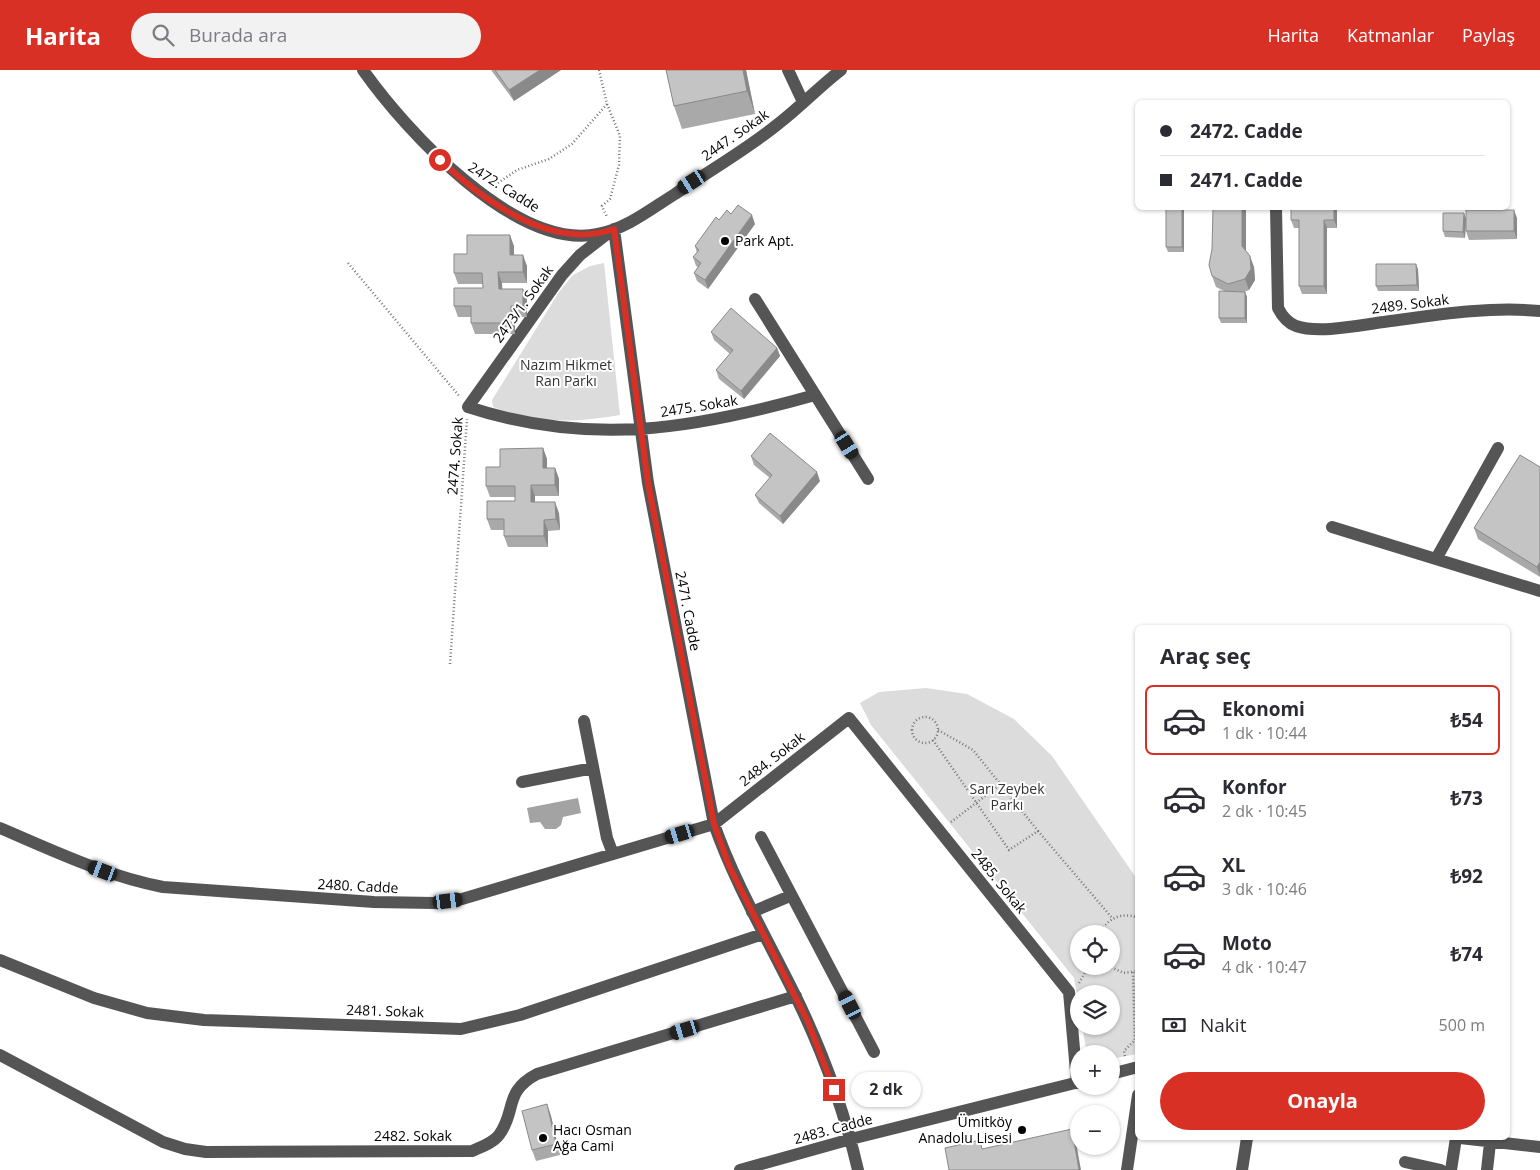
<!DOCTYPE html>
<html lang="tr">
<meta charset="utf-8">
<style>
:root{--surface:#fff;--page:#f2f2f3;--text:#2b2b33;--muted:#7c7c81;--line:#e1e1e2;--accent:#d93025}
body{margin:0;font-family:"Open Sans",sans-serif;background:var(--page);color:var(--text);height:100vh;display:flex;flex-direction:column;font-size:19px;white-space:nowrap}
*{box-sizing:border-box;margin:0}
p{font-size:16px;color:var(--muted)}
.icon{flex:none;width:28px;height:28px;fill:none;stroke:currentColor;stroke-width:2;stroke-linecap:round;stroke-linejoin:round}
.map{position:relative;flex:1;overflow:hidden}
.side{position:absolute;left:1135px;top:555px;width:375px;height:515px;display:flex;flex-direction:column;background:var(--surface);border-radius:8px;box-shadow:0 1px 4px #0004}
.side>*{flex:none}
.top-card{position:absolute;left:1135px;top:30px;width:375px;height:110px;border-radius:8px;box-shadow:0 1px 4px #0004;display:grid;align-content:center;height:110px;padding:0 25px;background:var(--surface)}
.tools{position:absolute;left:1070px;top:855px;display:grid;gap:10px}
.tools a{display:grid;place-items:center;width:50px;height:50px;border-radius:50%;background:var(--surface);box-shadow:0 1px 4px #0004;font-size:25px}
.end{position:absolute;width:22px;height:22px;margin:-11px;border:6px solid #d93025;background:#fff;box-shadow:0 0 0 2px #fff}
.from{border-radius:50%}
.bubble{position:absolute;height:35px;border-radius:18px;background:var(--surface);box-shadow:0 1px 4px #0004;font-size:16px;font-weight:700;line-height:35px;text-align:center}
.car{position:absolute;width:15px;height:30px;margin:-15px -8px;border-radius:6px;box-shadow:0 0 4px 1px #0007;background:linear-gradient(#222 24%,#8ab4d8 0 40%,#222 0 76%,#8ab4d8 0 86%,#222 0)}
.top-card b{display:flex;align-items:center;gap:18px;height:48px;font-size:19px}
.top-card b+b{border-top:1px solid var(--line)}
.top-card i{width:12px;height:12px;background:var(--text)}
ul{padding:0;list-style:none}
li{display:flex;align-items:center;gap:15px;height:70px;margin:0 10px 8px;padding:0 15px;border:2px solid transparent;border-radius:8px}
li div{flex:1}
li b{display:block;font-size:19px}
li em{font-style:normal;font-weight:700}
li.on{border-color:var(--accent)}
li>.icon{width:45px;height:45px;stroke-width:1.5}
h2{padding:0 25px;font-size:22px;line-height:60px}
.pay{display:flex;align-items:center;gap:12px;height:55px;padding:0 25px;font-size:19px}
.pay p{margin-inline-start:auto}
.action{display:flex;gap:10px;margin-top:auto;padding:10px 25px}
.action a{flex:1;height:58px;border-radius:30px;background:var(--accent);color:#fff;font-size:20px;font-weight:700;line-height:58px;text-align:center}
header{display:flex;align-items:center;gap:30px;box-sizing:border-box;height:70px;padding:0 25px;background:var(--accent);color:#fff}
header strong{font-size:24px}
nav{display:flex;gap:28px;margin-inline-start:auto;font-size:18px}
.search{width:350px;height:45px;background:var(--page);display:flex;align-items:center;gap:12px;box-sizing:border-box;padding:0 18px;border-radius:28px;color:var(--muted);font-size:19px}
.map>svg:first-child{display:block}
.green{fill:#dcdcdc;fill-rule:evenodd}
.water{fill:#a3a3a3}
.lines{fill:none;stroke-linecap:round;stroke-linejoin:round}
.path{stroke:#777;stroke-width:2.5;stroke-dasharray:1 2.5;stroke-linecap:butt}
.minor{stroke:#555;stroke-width:12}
.wall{fill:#a9a9a9}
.shaded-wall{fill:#898989}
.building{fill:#c4c4c4;stroke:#898989}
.route{stroke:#d93025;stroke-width:6}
.poi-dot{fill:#000;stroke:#fff;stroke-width:2}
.labels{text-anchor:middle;stroke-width:4;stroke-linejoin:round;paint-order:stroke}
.street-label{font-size:14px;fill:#000;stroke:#fff}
.poi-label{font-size:14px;fill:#000;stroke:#fff;text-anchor:start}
.park-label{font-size:14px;fill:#333;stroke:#fff}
</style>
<header>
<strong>Harita</strong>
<div class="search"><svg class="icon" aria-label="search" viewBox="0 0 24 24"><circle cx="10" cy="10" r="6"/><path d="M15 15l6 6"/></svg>Burada ara</div>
<nav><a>Harita</a><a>Katmanlar</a><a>Paylaş</a></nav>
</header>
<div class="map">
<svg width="1540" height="1100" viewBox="0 0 1540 1100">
<rect width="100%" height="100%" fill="#fff"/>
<path class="green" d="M604,193L620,345C573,353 538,354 493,337L492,330L559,222L573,205L590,196Z
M926,618L967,624L1014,649L1052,686L1137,809V984L1111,989V984H1087L1082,956H1111V924H1079V936L1074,908L871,655L860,633L879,622ZM1079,864H1111V896H1079Z"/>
<path class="water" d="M578,728L581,743L563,747L561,755L556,759H545L540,752L530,753L527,738Z"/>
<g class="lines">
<path class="path" d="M599,0L607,34L620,66L619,95L610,129L602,136L607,147
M495,115L517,100L549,89L572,74L607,34
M348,193L460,327
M450,594L467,349
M912 660a13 13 0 1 1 26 0a13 13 0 1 1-26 0Z
M933,670L1009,780L1038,761L973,680L938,660
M951,752L1001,714
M1038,761L1113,849
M1100,864C1106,849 1122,841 1138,848
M1108,896L1124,903L1138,901
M1079,913L1089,896
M1125,986L1124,981L1135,970L1133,902"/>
<path class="minor" d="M363,0C406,61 516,181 598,164C626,159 651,139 675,124C709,101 746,80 778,54C800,37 819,17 841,0
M788,0L803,32
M1276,138L1278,238C1282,246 1288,253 1296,256C1319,264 1360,255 1384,252C1435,245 1489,236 1540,241
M614,159L648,413L714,754C735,814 767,868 795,925C822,980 844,1040 858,1100
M607,164L580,185L562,205L468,337C590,377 695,359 815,325
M755,229L868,409
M1332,457L1540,521
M1436,489L1498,378
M584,651L607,768L613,784
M522,712L593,698
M0,758C54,781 106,806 163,817L374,832L434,833L462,829L714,754L849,648L1069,922L1077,1013
M761,767L874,982
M752,842L790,826
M0,890L94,928L147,943L204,950L461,959L520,945L763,864
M0,985L163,1072L185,1079L206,1082L472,1081C481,1077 493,1073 499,1065C517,1041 503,1022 537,1004L796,926
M1111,1004L1138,997
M1460,1068L1540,1077
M1405,1092L1441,1100
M740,1100L851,1069L1079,1012
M1127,1100L1138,1025
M1242,1100L1247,1068
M1451,1100L1456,1068
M1487,1100L1490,1073"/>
</g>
<path class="wall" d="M491,0H561L514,31Z
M666,0H746L755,44L682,59L674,36Z
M1184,138V182H1168L1166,177Z
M1246,138V181L1254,197L1255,210L1249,220L1244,222H1245L1247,227V253H1221L1219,248L1224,221L1216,217L1212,206Z
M1291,138H1337V158H1327V224H1302L1299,216V158H1294L1291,150Z
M1464,143L1466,149L1465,168L1445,167L1443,161Z
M731,144L755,154L708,219L697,211L694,203L698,197L696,196L693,187L697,183L695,176L719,150Z
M1517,148V169L1469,170L1466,161Z
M514,176V185L527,196V213H502V219H523L527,230V247H515V264H475L471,253V247H458L454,236L483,218V214H458L454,203L467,184Z
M1418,199L1419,221H1378L1376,216Z
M711,262L777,278L780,286L744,329L719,309L716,300L730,284L714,270Z
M543,378L547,389V398H555L559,409V426H535V432L559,443L560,460L548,461V477H508L504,466V460H491L487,449L515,431V427H490L486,416L500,397Z
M751,386L820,411L783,454L759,433L755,425L770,408L754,395Z
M1540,397V507L1478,469L1474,458Z
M547,1034L551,1046L560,1085L536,1091L532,1080Z"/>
<path class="shaded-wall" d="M540,0H561L514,31L509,20Z
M743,0H746L755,44L747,21Z
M1182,138H1184V182L1182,177Z
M1242,138H1246V187L1242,176Z
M1334,138H1337V158L1334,150Z
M1514,140L1517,148V169L1514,161Z
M1464,143L1466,149L1465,168L1463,162Z
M752,145L755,154L708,219L705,210Z
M1324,150L1327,158V224L1324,216Z
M510,165L514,176V196L510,185Z
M523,185L527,196V213L523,202Z
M1250,186L1254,197L1255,210L1249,220L1245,209Z
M1416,194L1418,199L1419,221L1417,215Z
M498,202L502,213L503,230L499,219Z
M523,219L527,230V247L523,236Z
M1245,222L1247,227V253L1245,248Z
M511,236L515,247V264L511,253Z
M777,278L780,286L744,329L741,321Z
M543,378L547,389V409L543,398Z
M555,398L559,409V426L555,415Z
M817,402L820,411L783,454L780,446Z
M531,415L535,426V443L531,432Z
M555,432L559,443L560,460L556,449Z
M544,450L548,461V477L544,466Z
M1540,492V506L1537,497Z
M547,1034L551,1046L560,1085L556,1074Z
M1072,1059L1075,1067L1081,1100H1079Z"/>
<path class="building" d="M495,0H540L509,20Z
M666,0H743L747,21L674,36Z
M738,135L752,145L705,210L694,203L701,193L693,187L699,180L695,176L716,147L719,150L727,140L731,144Z
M1166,138H1182V177H1166Z
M1213,138H1242V176L1250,186L1251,199L1245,209L1228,214L1212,206L1209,195L1212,179Z
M1291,138H1334V150H1324V216H1299V150H1291Z
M1466,140H1514V161H1466Z
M1443,143H1464L1463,162L1443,161Z
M467,165H510V185H523V202H498L499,219H523V236H511V253H471V236H454V218H483L482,203H454V184H467Z
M1376,194H1416L1417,215L1376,216Z
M1219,221L1245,222V248H1219Z
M731,238L777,278L741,321L716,300L733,280L711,262Z
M770,363L817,402L780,446L755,425L772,405L751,386Z
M543,378V398H555V415H531V432H555L556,449L544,450V466H504V449H487V431H515V416H486V397H500V379Z
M1520,385L1540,397V492L1537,497L1474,458Z
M547,1034L556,1074L532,1080L522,1041Z
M1072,1059L1079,1100H949L945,1078L980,1070L982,1079Z"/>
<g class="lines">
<path class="route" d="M440,90C484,131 551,181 614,159L648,413L714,754L729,796L808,952L834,1020"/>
</g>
<g class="poi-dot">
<circle cx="725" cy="171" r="5"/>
<circle cx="1022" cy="1060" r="5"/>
<circle cx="543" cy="1068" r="5"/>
</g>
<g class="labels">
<g class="street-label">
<text transform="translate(735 65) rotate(-35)" y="5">2447. Sokak</text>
<text transform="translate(504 117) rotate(32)" y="5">2472. Cadde</text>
<text transform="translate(523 234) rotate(-54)" y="5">2473/1. Sokak</text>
<text transform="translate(1410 234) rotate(-7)" y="5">2489. Sokak</text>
<text transform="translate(699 336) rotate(-9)" y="5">2475. Sokak</text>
<text transform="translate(455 386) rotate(-86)" y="5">2474. Sokak</text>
<text transform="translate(688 541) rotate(79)" y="5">2471. Cadde</text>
<text transform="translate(772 689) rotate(-38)" y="5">2484. Sokak</text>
<text transform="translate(999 811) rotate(51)" y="5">2485. Sokak</text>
<text transform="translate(358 816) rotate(3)" y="5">2480. Cadde</text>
<text transform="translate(385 941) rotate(2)" y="5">2481. Sokak</text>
<text transform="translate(833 1059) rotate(-15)" y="5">2483. Cadde</text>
<text x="413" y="1071">2482. Sokak</text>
</g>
<g class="poi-label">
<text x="735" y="176">Park Apt.</text>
<text x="1012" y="1057" text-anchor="end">Ümitköy<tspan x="1012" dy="16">Anadolu Lisesi</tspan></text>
<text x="553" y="1065">Hacı Osman<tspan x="553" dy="16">Ağa Cami</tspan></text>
</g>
<g class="park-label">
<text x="566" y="300">Nazım Hikmet<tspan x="566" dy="16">Ran Parkı</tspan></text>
<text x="1007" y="724">Sarı Zeybek<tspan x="1007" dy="16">Parkı</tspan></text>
</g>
</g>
</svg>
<div class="tools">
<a><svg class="icon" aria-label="locate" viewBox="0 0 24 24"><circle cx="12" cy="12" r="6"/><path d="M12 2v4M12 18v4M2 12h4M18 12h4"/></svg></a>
<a><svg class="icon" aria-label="layers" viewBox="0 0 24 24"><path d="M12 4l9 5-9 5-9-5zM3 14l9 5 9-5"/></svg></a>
<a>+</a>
<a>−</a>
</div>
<i class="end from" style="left:440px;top:90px"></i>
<i class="end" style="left:834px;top:1020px"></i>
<div class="bubble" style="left:851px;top:1002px;width:70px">2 dk</div>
<i class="car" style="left:692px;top:112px;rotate:237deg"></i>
<i class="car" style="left:847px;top:375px;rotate:148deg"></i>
<i class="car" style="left:680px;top:764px;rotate:253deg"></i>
<i class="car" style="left:103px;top:801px;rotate:291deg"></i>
<i class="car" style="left:448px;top:831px;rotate:83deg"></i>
<i class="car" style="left:850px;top:935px;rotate:333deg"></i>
<i class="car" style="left:685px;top:960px;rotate:253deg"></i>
<div class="top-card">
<b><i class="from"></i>2472. Cadde</b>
<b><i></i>2471. Cadde</b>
</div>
<section class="side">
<h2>Araç seç</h2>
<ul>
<li class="on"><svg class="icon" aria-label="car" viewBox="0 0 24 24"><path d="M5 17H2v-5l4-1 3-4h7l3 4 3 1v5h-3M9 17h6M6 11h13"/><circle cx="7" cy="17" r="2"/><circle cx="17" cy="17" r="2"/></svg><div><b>Ekonomi</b><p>1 dk · 10:44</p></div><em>₺54</em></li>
<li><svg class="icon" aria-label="car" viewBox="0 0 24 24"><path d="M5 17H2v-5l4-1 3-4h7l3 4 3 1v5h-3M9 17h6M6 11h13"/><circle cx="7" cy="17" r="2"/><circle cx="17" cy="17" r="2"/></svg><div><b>Konfor</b><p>2 dk · 10:45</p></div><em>₺73</em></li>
<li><svg class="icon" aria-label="car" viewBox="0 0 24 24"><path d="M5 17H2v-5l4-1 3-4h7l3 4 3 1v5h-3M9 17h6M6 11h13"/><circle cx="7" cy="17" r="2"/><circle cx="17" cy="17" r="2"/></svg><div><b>XL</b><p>3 dk · 10:46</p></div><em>₺92</em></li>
<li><svg class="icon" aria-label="car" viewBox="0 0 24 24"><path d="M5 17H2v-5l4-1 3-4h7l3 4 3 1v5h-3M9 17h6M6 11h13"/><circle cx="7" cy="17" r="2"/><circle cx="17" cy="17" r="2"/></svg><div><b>Moto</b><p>4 dk · 10:47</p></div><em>₺74</em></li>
</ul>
<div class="pay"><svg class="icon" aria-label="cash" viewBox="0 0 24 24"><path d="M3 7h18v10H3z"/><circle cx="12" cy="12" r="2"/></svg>Nakit<p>500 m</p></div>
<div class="action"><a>Onayla</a></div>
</section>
</div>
